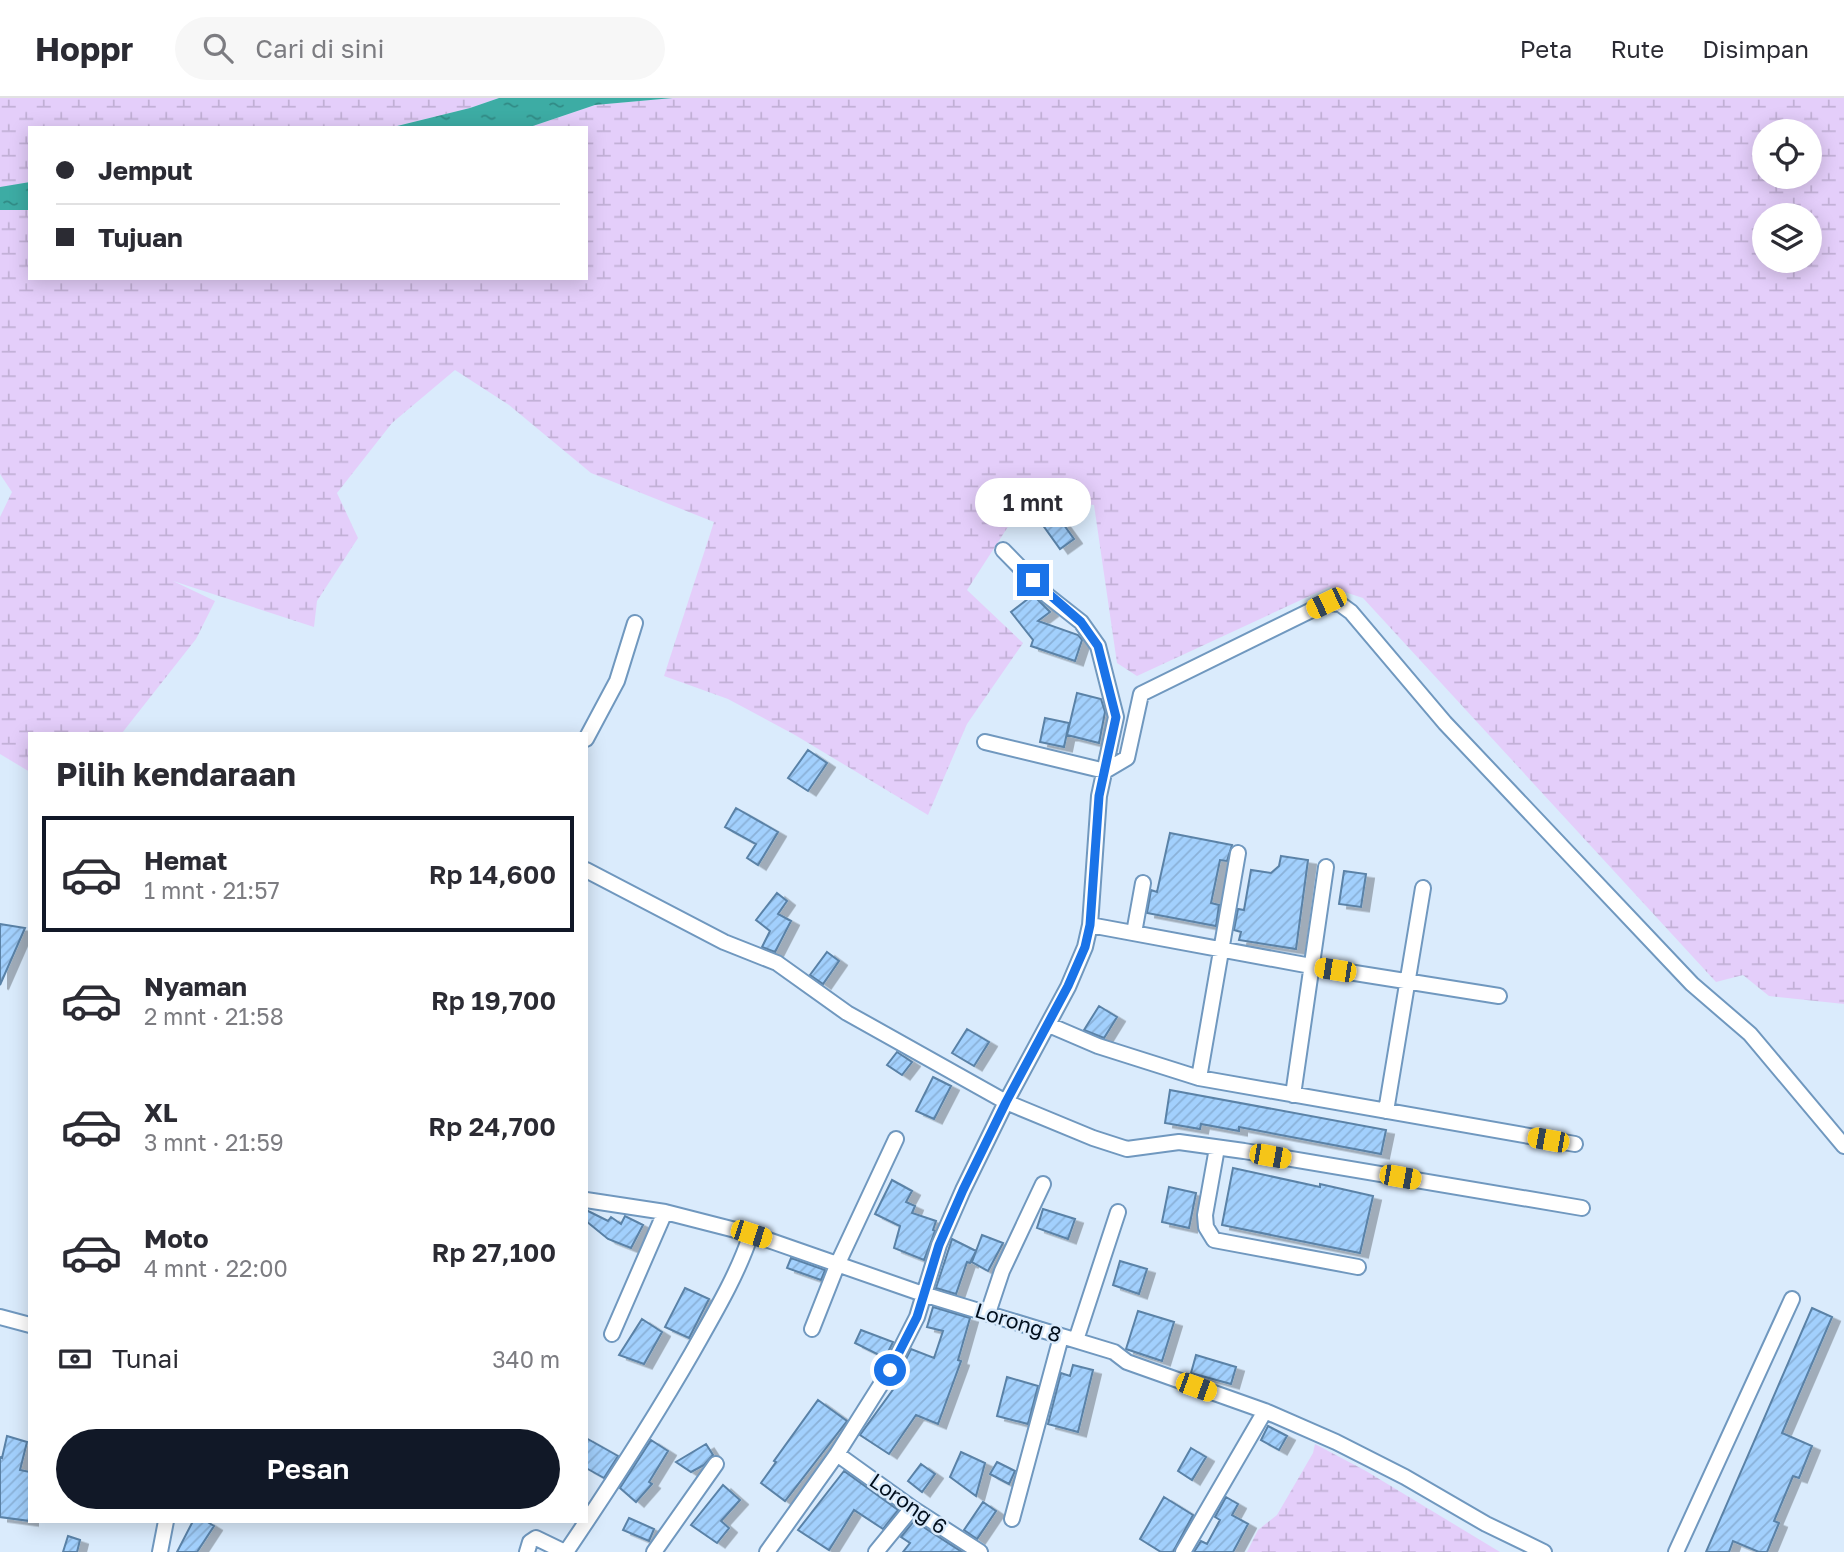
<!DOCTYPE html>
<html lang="id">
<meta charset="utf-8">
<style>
:root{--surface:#fff;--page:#f7f7f7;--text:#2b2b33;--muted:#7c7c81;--line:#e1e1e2;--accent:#111827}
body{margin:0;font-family:"Golos Text",sans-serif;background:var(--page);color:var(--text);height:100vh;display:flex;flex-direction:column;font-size:26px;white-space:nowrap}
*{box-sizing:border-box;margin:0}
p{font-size:23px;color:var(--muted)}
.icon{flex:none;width:38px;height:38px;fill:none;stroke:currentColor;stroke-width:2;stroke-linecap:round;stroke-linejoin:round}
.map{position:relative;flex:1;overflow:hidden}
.panel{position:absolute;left:28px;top:634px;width:560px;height:791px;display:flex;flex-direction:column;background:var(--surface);border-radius:0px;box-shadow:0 4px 18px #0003}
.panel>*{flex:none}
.guide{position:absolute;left:28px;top:28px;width:560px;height:154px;border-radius:0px;box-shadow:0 4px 18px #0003;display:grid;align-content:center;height:154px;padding:0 28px;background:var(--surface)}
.buttons{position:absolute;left:1752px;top:21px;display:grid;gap:14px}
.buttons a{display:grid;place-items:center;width:70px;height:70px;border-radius:50%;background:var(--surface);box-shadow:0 4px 18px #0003;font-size:35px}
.end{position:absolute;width:32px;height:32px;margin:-16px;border:9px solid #1a73e8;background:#fff;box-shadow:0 0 0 4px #fff}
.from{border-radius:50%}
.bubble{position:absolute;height:49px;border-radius:24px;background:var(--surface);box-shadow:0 4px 18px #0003;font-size:23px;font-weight:600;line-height:49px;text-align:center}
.car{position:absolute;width:21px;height:42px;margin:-21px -10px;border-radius:9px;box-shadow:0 0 5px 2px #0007;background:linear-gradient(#f5c518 24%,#345 0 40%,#f5c518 0 76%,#345 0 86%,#f5c518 0)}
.guide b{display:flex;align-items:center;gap:24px;height:66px;font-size:26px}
.guide b+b{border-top:2px solid var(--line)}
.guide i{width:18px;height:18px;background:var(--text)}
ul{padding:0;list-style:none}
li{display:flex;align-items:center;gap:21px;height:116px;margin:0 14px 10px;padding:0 14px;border:4px solid transparent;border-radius:0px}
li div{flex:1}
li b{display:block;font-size:26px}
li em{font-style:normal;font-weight:600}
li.active{border-color:var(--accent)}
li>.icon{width:63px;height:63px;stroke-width:1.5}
h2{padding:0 28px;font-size:32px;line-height:84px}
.pay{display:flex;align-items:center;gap:18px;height:77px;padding:0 28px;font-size:26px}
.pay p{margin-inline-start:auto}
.cta{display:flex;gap:14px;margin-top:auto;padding:14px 28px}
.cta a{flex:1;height:80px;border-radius:42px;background:var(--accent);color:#fff;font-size:28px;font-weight:600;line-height:80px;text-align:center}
header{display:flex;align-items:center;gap:42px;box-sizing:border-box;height:98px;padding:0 35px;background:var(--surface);border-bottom:2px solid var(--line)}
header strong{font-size:33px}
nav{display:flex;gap:38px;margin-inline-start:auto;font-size:24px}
.search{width:490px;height:63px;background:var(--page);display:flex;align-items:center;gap:18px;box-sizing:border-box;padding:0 24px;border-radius:38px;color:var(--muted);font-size:26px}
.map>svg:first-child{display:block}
.wetland{fill:url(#wetland-marsh);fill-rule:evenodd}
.water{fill:url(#water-ripples)}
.building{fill:url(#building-hatch);stroke:#5a82a7;stroke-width:2;filter:url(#shadow)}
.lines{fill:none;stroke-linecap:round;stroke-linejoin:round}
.street-casing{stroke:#7098bf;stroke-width:18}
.street{stroke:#fff;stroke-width:14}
.route{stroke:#1a73e8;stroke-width:9}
.labels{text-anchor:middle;stroke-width:5;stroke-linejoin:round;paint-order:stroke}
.street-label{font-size:21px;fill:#020f1d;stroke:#daebfc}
</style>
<header>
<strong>Hoppr</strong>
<div class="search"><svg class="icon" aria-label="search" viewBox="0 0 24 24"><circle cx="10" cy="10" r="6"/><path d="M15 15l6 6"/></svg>Cari di sini</div>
<nav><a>Peta</a><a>Rute</a><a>Disimpan</a></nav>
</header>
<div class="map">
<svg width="1844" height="1454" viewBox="0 0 1844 1454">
<defs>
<pattern id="wetland-marsh" width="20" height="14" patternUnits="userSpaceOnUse" patternTransform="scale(1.75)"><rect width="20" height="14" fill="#e4cefa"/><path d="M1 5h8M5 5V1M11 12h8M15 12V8" fill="none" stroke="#c2b0d6"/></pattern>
<pattern id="water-ripples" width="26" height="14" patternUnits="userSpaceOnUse" patternTransform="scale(1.75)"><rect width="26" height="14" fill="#3daca4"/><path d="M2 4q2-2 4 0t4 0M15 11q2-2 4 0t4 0" fill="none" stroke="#318a85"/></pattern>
<pattern id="building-hatch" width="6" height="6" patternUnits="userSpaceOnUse" patternTransform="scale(1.75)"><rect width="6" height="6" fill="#a2d0fd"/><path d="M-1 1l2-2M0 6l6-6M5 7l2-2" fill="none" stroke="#8ab1d8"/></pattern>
<filter id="shadow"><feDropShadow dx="8" dy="4.5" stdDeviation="0" flood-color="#0004"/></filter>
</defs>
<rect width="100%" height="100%" fill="#daebfc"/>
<path class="wetland" d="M0,0H499L470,10L389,30H30V84L2,90L0,89Z
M673,0H1844V906L1769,898L1743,877L1716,884L1363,500L1329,489L1137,578L1117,565L1094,407L1026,401L967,492L1023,545L967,626L928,717L795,637L728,601L664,578L714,424L591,375L509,307L455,272L392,325L337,395L358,440L317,503L314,529L173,483L215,503L196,541L122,635H30V674L0,656V419L12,394L0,376V112H30V180H586V30H527L595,7ZM1764,33H1810V79H1764ZM1764,117H1810V163H1764Z
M1315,1346L1366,1373L1500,1454H1247L1258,1432L1277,1417L1313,1355Z"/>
<path class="water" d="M499,0H673L595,7L527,30H389L470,10Z
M30,84V112H0V89Z"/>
<path class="building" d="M1051,409L1074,441L1060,451L1037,419Z
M1033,497L1050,514L1038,523L1078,537L1082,542L1075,563L1031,548L1033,542L1011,514Z
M1077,595L1101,601L1105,614L1099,645L1067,637Z
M1045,620L1069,625L1064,649L1040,644Z
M808,652L827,665L808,693L788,680Z
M736,710L778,734L758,767L747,760L756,746L725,729Z
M1170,735L1232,747L1227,763L1220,762L1211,805L1219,807L1216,828L1147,815L1151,792L1157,794Z
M1281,758L1308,762L1296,851L1239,842L1241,834L1234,832L1238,811L1244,812L1251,772L1271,775L1279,768Z
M1344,773L1366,776L1361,809L1339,806Z
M777,795L787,803L778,816L791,823L775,854L762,849L770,833L756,822Z
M0,826L25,830L0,887Z
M827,854L839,863L823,886L810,877Z
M1099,908L1117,919L1104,940L1084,932Z
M967,931L989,944L974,968L952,955Z
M897,954L912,964L902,977L887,967Z
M933,979L951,988L934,1021L916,1013Z
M1170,992L1386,1032L1381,1056L1239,1029V1033L1201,1026L1200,1031L1165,1025Z
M1233,1070L1320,1089V1086L1373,1098L1360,1155L1222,1127Z
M892,1082L912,1093L906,1104L915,1108L912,1115L936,1123L933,1132L935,1133L924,1162L894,1150L900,1128L875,1116Z
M1169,1089L1196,1095L1189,1130L1162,1124Z
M1043,1111L1075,1121L1068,1141L1037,1130Z
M586,1112L608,1123L611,1119L621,1126L625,1118L643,1127L631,1150L608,1141L586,1123Z
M982,1137L1003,1145L988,1173L972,1164Z
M952,1141L976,1153L970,1165L967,1164L956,1196L936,1190Z
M791,1160L825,1172L821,1182L787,1170Z
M1120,1163L1147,1171L1139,1196L1113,1187Z
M685,1190L709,1201L689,1240L665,1229Z
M933,1209L970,1220L958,1262L961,1263L938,1326L916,1317L889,1356L860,1337L908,1271L902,1269L911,1251L934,1260L943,1233L927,1229Z
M1812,1210L1832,1219L1782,1335L1812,1348L1799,1380L1793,1378L1774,1423L1779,1425L1767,1454H1759L1733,1443L1729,1454H1706Z
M1138,1213L1174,1224L1162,1263L1126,1251Z
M642,1221L662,1234L644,1266L619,1257Z
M861,1232L893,1244L885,1260L855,1245Z
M1196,1257L1236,1269L1231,1286L1191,1275Z
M1073,1267L1093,1272L1078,1334L1048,1326L1061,1275L1070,1278Z
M1007,1279L1038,1288L1028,1326L997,1318Z
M818,1302L847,1323L785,1403L761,1385L776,1364L774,1363Z
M1268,1328L1287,1338L1279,1352L1261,1342Z
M7,1338L27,1344L20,1372L30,1374V1423L0,1419V1359L2,1360Z
M586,1340L618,1358L604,1380L586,1370Z
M651,1342L668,1353L649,1384L652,1386L636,1404L620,1390Z
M706,1346L713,1357L704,1367L691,1374L676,1364Z
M1191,1350L1206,1359L1192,1382L1178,1373Z
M961,1354L985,1365L976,1398L950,1379Z
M997,1364L1015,1373L1009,1386L990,1376Z
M921,1366L935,1376L922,1394L908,1383Z
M844,1373L898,1412L883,1431L854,1412L829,1452L798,1432Z
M723,1387L740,1402L721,1423L729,1430L717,1445L691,1427Z
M1164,1399L1193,1417L1173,1454H1161L1140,1441Z
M1226,1399L1238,1406L1232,1417L1248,1426L1233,1454H1194L1201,1443L1207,1446L1220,1422L1215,1419Z
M983,1404L996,1413L977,1441L964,1432Z
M629,1420L654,1431L649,1443L623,1432Z
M193,1423H206L214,1428L197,1454H177Z
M914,1423L962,1454H903L910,1445L901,1439Z
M68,1438L80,1442L77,1454H63Z"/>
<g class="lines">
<g class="street-casing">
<path id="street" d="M586,641L617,583L635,525
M985,644L1105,673L1127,660L1141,596L1326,505L1340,506L1351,514L1445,625L1692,886L1750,936L1844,1048
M586,772L724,844L777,865L847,915L1006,1004L1093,1040L1127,1051L1179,1044L1244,1053L1582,1110
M1090,827L1311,868L1499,898
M1134,835L1143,785
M1049,927L1098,948L1199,980L1575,1046
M1199,980L1238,755
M1293,997L1326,769
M1386,1013L1423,790
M1217,1050L1205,1117L1206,1129L1214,1142L1358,1169
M586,1102L665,1114L751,1136L923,1196L1114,1254L1127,1264L1265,1313L1336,1344L1405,1379L1486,1426L1544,1454
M988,1215L1002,1173L1043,1086
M0,1219L30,1227
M812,1231L838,1165L896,1041
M612,1236L665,1114
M1076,1242L1118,1114
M837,1356L912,1410L980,1454
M1012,1421L1061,1239
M160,1454L166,1423
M527,1454L530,1444L536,1440L565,1454
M566,1454C610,1389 653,1323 692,1255C714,1216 737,1178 751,1136
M654,1454L716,1366
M767,1454L837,1356L890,1272L917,1219L939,1147L963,1092L1006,1004L1068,889L1085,849L1090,827L1099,698L1116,619L1098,548L1081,524L1048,498L1003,452
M876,1454L912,1410
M1183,1454L1265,1313
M1676,1454L1792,1201"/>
</g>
<use href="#street" class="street"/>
</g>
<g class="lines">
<path class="route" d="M890,1272L917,1219L939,1147L963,1092L1006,1004L1068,888L1085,849L1090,827L1099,698L1116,619L1098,548L1081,524L1033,482"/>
</g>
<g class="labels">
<g class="street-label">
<text transform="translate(1018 1225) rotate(17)" y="7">Lorong 8</text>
<text transform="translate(908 1406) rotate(35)" y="7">Lorong 6</text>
</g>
</g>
</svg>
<div class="buttons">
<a><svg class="icon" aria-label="locate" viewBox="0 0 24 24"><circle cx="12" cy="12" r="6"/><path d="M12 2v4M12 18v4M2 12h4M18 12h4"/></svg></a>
<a><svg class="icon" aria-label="layers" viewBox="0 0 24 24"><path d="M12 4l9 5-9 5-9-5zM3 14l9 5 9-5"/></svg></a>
</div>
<i class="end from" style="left:890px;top:1272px"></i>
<i class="end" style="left:1033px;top:482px"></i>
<div class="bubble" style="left:975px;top:380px;width:116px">1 mnt</div>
<i class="car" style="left:1326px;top:505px;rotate:244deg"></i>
<i class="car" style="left:1335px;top:872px;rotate:279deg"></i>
<i class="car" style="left:1548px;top:1042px;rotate:280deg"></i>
<i class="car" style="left:1270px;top:1058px;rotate:100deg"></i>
<i class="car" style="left:1400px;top:1079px;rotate:100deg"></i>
<i class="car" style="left:751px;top:1136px;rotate:108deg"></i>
<i class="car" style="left:1196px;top:1289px;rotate:110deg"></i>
<div class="guide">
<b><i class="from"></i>Jemput</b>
<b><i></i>Tujuan</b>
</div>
<section class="panel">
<h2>Pilih kendaraan</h2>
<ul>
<li class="active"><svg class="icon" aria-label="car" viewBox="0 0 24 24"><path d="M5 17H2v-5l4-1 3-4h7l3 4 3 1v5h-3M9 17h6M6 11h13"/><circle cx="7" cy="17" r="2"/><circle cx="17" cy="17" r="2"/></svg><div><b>Hemat</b><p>1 mnt · 21:57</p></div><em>Rp 14,600</em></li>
<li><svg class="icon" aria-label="car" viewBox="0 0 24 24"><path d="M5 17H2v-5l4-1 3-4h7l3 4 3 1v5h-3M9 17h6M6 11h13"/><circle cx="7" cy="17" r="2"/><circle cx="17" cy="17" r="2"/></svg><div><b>Nyaman</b><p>2 mnt · 21:58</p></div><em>Rp 19,700</em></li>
<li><svg class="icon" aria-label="car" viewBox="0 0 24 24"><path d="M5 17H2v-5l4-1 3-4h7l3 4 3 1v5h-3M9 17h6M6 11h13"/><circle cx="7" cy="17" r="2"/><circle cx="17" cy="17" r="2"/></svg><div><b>XL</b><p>3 mnt · 21:59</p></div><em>Rp 24,700</em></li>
<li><svg class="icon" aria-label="car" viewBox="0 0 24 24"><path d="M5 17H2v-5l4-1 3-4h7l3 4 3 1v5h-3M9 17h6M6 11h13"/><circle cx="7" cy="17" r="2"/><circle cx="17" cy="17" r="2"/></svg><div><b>Moto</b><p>4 mnt · 22:00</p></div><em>Rp 27,100</em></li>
</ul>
<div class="pay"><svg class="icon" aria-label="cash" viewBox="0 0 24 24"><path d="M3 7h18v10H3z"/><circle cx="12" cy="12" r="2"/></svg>Tunai<p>340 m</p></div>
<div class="cta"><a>Pesan</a></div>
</section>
</div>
